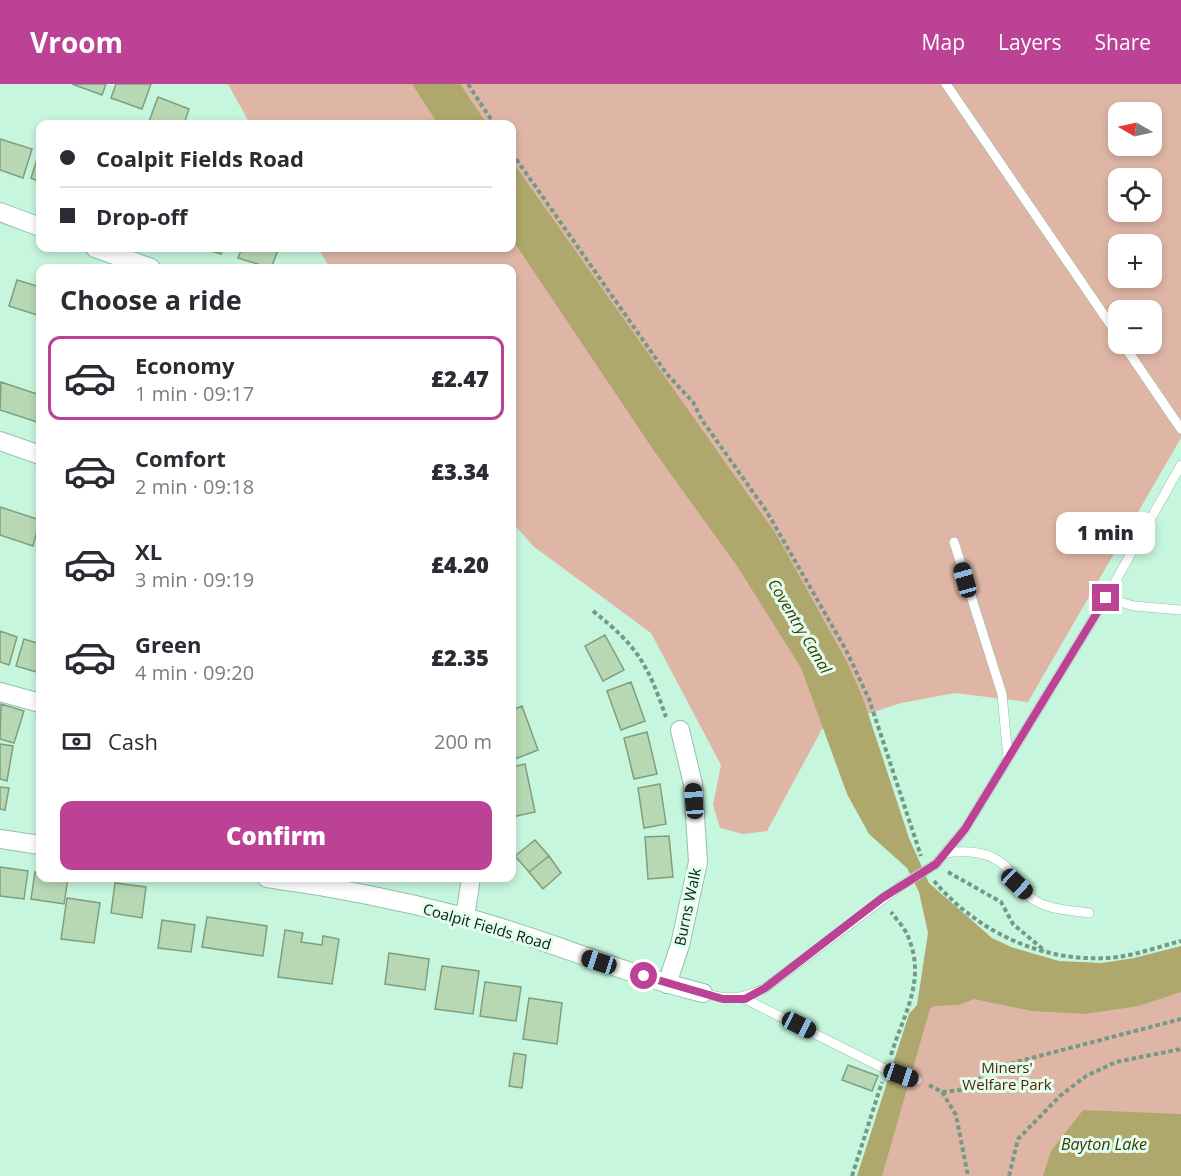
<!DOCTYPE html>
<meta charset="utf-8">
<style>
:root{--surface:#fff;--page:#f7f7f7;--text:#2b2b33;--muted:#7c7c81;--line:#e1e1e2;--accent:#bc4295}
body{margin:0;font-family:"Open Sans",sans-serif;background:var(--page);color:var(--text);height:100vh;display:flex;flex-direction:column;font-size:22px;white-space:nowrap}
*{box-sizing:border-box;margin:0}
p{font-size:20px;color:var(--muted)}
.icon{flex:none;width:33px;height:33px;fill:none;stroke:currentColor;stroke-width:2;stroke-linecap:round;stroke-linejoin:round}
.map{position:relative;flex:1;overflow:hidden}
.sheet{position:absolute;left:36px;top:180px;width:480px;height:618px;display:flex;flex-direction:column;background:var(--surface);border-radius:12px;box-shadow:0 3px 9px #0003}
.sheet>*{flex:none}
.banner{position:absolute;left:36px;top:36px;width:480px;height:132px;border-radius:12px;box-shadow:0 3px 9px #0003;display:grid;align-content:center;height:132px;padding:0 24px;background:var(--surface)}
.needle{width:39px;rotate:279deg}
.fabs{position:absolute;left:1108px;top:18px;display:grid;gap:12px}
.fabs a{display:grid;place-items:center;width:54px;height:54px;border-radius:12px;background:var(--surface);box-shadow:0 3px 9px #0003;font-size:30px}
.end{position:absolute;width:27px;height:27px;margin:-14px;border:8px solid #bc4295;background:#fff;box-shadow:0 0 0 3px #fff}
.from{border-radius:50%}
.bubble{position:absolute;height:42px;border-radius:12px;background:var(--surface);box-shadow:0 3px 9px #0003;font-size:20px;font-weight:800;line-height:42px;text-align:center}
.car{position:absolute;width:18px;height:36px;margin:-18px -9px;border-radius:8px;box-shadow:0 0 4px 2px #0007;background:linear-gradient(#222 24%,#8ab4d8 0 40%,#222 0 76%,#8ab4d8 0 86%,#222 0)}
.banner b{display:flex;align-items:center;gap:21px;height:57px;font-size:22px}
.banner b+b{border-top:2px solid var(--line)}
.banner i{width:15px;height:15px;background:var(--text)}
ul{padding:0;list-style:none}
li{display:flex;align-items:center;gap:18px;height:84px;margin:0 12px 9px;padding:0 12px;border:3px solid transparent;border-radius:12px}
li div{flex:1}
li b{display:block;font-size:22px}
li em{font-style:normal;font-weight:800}
li.active{border-color:var(--accent)}
li>.icon{width:54px;height:54px;stroke-width:1.5}
h2{padding:0 24px;font-size:27px;line-height:72px}
.pay{display:flex;align-items:center;gap:15px;height:66px;padding:0 24px;font-size:22px}
.pay p{margin-inline-start:auto}
.cta{display:flex;gap:12px;margin-top:auto;padding:12px 24px}
.cta a{flex:1;height:69px;border-radius:12px;background:var(--accent);color:#fff;font-size:24px;font-weight:800;line-height:69px;text-align:center}
header{display:flex;align-items:center;gap:36px;box-sizing:border-box;height:84px;padding:0 30px;background:var(--accent);color:#fff}
header strong{font-size:28px}
nav{display:flex;gap:33px;margin-inline-start:auto;font-size:21px}
.map>svg:first-child{display:block}
.green{fill:#dfb6a6;fill-rule:evenodd}
.water{fill:#afa86c}
.building{fill:#b8d8b4;stroke:#7f9e7d;stroke-width:1.5}
.lines{fill:none;stroke-linecap:round;stroke-linejoin:round}
.lane-casing{stroke:#93c1aa;stroke-width:10}
.street-casing{stroke:#93c1aa;stroke-width:20}
.path{stroke:#759987;stroke-width:4;stroke-dasharray:4.5 3;stroke-linecap:butt}
.lane{stroke:#fff;stroke-width:9}
.street{stroke:#fff;stroke-width:18}
.lane-bridge-casing{stroke:#93c1aa;stroke-width:10;stroke-linecap:butt}
.lane-bridge{stroke:#fff;stroke-width:9}
.route{stroke:#bc4295;stroke-width:8}
.labels{text-anchor:middle;stroke-width:6;stroke-linejoin:round;paint-order:stroke}
.street-label{font-size:15px;fill:#0a1c14;stroke:#e2feef}
.park-label{font-size:15px;fill:#551f04;stroke:#e2feef}
.water-label{font-size:16px;font-style:italic;fill:#3e3806;stroke:#e2feef}
</style>
<header>
<strong>Vroom</strong>
<nav><a>Map</a><a>Layers</a><a>Share</a></nav>
</header>
<div class="map">
<svg width="1181" height="1092" viewBox="0 0 1181 1092">
<rect width="100%" height="100%" fill="#c6f6dd"/>
<path class="green" d="M228,0H1181V354L1028,618L955,609L901,619L822,645L767,747L743,750L720,744L713,721L721,681L651,549L533,462L512,438V184H330L318,164H512V40H250ZM1119,28H1152V62H1119ZM1119,94H1152V128H1119ZM1119,160H1152V194H1119ZM1119,226H1152V260H1119Z
M1181,886V1092H870L937,901Z"/>
<path class="water" d="M412,0H460L487,40H438Z
M512,77L776,450L846,576L863,614L909,754L929,799L992,854L1011,863L1059,877L1102,879L1134,874L1181,862V908L1139,922L1084,930L1031,927L974,915L959,921L934,922L930,925L882,1092H857L909,930L917,921L928,849L919,808L907,784L869,750L847,710L801,584L737,482L654,367L512,155Z
M1083,1026L1181,1030V1092H1043L1051,1067Z"/>
<path class="building" d="M72,0H106L102,11Z
M116,0H151L142,25L111,14Z
M158,13L189,25L184,40H148Z
M0,55L32,65L23,94L0,86Z
M40,66V98L31,94Z
M203,164H224L221,170Z
M242,164H279L271,184L238,174Z
M17,196L40,203V232L9,222Z
M1,298L40,311L37,338L0,326Z
M0,423L40,436L33,462L0,451Z
M0,547L17,553L9,581L0,578Z
M605,551L624,586L603,597L585,562Z
M24,555L40,560V589L16,582Z
M631,598L645,637L621,646L607,607Z
M1,620L24,627L14,659L0,655Z
M522,622L538,666L515,675L512,665V626Z
M647,648L657,690L634,695L624,654Z
M0,660L13,662L7,697L0,695Z
M525,680L535,728L512,733V683Z
M660,700L666,740L644,744L638,704Z
M0,703L9,704L5,726L0,725Z
M669,752L673,793L648,795L645,753Z
M535,756L549,772L529,788L515,772Z
M549,772L561,789L543,805L529,788Z
M0,783L28,787L24,815L0,812Z
M35,788L40,789V794H68L64,820L31,815Z
M115,799L146,803L142,834L111,829Z
M67,814L100,819L94,859L61,855Z
M207,833L267,842L263,872L202,863Z
M162,836L195,841L191,868L158,864Z
M285,846L303,849L301,858L322,861L323,852L339,855L332,900L278,893Z
M389,869L429,875L425,906L385,900Z
M442,882L479,887L473,930L435,925Z
M485,898L521,903L516,937L480,932Z
M529,914L562,919L557,960L523,955Z
M514,969L526,971L522,1004L509,1002Z
M848,981L878,992L872,1007L842,996Z"/>
<g class="lines">
<g class="lane-casing">
<path id="lane" d="M946,0L1119,253
M1123,260L1181,345
M954,458L1002,610L1008,674
M1106,514L1134,522L1181,526
M945,769C965,766 992,767 1007,784C1016,795 1021,808 1034,816C1050,826 1071,826 1089,829
M936,780L965,745L1106,514L1181,381
M703,909C727,916 742,916 765,904L902,801
M745,915L885,985"/>
</g>
<g class="street-casing">
<path id="street" d="M0,128L40,143
M95,164L151,184
M0,357L40,371
M0,608L40,619
M0,755L40,761
M267,794C333,803 399,816 464,833C544,854 621,889 703,909
M465,833L471,794
M667,900L680,861L698,778L693,700L680,646"/>
</g>
<path class="path" d="M468,0L494,40
M512,69L666,289L693,318L702,336L767,428L846,566L869,615L921,772
M593,527C638,563 647,579 666,633
M948,788L1001,818L1013,840L1045,867
M934,797C980,851 1049,881 1118,873C1139,870 1161,862 1181,857
M891,971C903,931 926,898 909,855C906,845 897,836 891,828
M929,1001L942,1008L960,1006L1001,982L1181,935
M942,1008L956,1031L968,1092
M852,1092L882,998
M1009,1092L1018,1055L1060,1012L1086,992L1116,978L1181,965"/>
<use href="#lane" class="lane"/>
<use href="#street" class="street"/>
<g class="lane-bridge-casing">
<path id="lane-bridge" d="M902,801L936,780
M885,985L917,996"/>
</g>
<use href="#lane-bridge" class="lane-bridge"/>
</g>
<g class="lines">
<path class="route" d="M644,892L723,915H745L765,904L882,814L936,780L965,745L1106,514"/>
</g>
<g class="labels">
<g class="street-label">
<text transform="translate(688 823) rotate(-78)" y="5">Burns Walk</text>
<text transform="translate(487 843) rotate(16)" y="5">Coalpit Fields Road</text>
</g>
<g class="park-label">
<text x="1007" y="989">Miners'<tspan x="1007" dy="17">Welfare Park</tspan></text>
</g>
<g class="water-label">
<text transform="translate(800 542) rotate(59)" y="6">Coventry Canal</text>
<text x="1104" y="1066">Bayton Lake</text>
</g>
</g>
</svg>
<div class="fabs">
<a><svg class="needle" viewBox="-14 -14 28 28"><path d="M0-13l5 13h-10z" fill="#e53935"/><path d="M0 13l5-13h-10z" fill="#7c7c81"/></svg></a>
<a><svg class="icon" aria-label="locate" viewBox="0 0 24 24"><circle cx="12" cy="12" r="6"/><path d="M12 2v4M12 18v4M2 12h4M18 12h4"/></svg></a>
<a>+</a>
<a>−</a>
</div>
<i class="end from" style="left:644px;top:892px"></i>
<i class="end" style="left:1106px;top:514px"></i>
<div class="bubble" style="left:1056px;top:428px;width:99px">1 min</div>
<i class="car" style="left:965px;top:496px;rotate:344deg"></i>
<i class="car" style="left:694px;top:717px;rotate:356deg"></i>
<i class="car" style="left:1017px;top:800px;rotate:133deg"></i>
<i class="car" style="left:599px;top:878px;rotate:288deg"></i>
<i class="car" style="left:799px;top:941px;rotate:117deg"></i>
<i class="car" style="left:901px;top:991px;rotate:109deg"></i>
<div class="banner">
<b><i class="from"></i>Coalpit Fields Road</b>
<b><i></i>Drop-off</b>
</div>
<section class="sheet">
<h2>Choose a ride</h2>
<ul>
<li class="active"><svg class="icon" aria-label="car" viewBox="0 0 24 24"><path d="M5 17H2v-5l4-1 3-4h7l3 4 3 1v5h-3M9 17h6M6 11h13"/><circle cx="7" cy="17" r="2"/><circle cx="17" cy="17" r="2"/></svg><div><b>Economy</b><p>1 min · 09:17</p></div><em>£2.47</em></li>
<li><svg class="icon" aria-label="car" viewBox="0 0 24 24"><path d="M5 17H2v-5l4-1 3-4h7l3 4 3 1v5h-3M9 17h6M6 11h13"/><circle cx="7" cy="17" r="2"/><circle cx="17" cy="17" r="2"/></svg><div><b>Comfort</b><p>2 min · 09:18</p></div><em>£3.34</em></li>
<li><svg class="icon" aria-label="car" viewBox="0 0 24 24"><path d="M5 17H2v-5l4-1 3-4h7l3 4 3 1v5h-3M9 17h6M6 11h13"/><circle cx="7" cy="17" r="2"/><circle cx="17" cy="17" r="2"/></svg><div><b>XL</b><p>3 min · 09:19</p></div><em>£4.20</em></li>
<li><svg class="icon" aria-label="car" viewBox="0 0 24 24"><path d="M5 17H2v-5l4-1 3-4h7l3 4 3 1v5h-3M9 17h6M6 11h13"/><circle cx="7" cy="17" r="2"/><circle cx="17" cy="17" r="2"/></svg><div><b>Green</b><p>4 min · 09:20</p></div><em>£2.35</em></li>
</ul>
<div class="pay"><svg class="icon" aria-label="cash" viewBox="0 0 24 24"><path d="M3 7h18v10H3z"/><circle cx="12" cy="12" r="2"/></svg>Cash<p>200 m</p></div>
<div class="cta"><a>Confirm</a></div>
</section>
</div>
